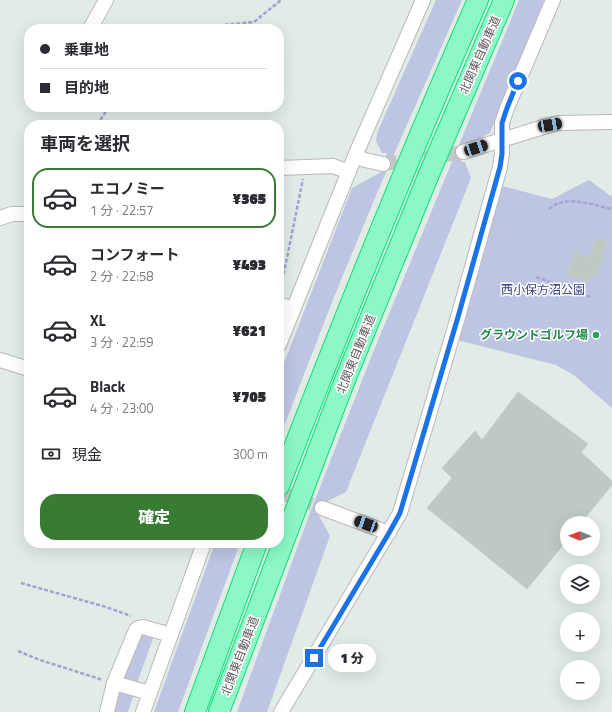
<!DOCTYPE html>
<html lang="ja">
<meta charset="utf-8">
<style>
:root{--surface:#fff;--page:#f2f2f3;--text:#2b2b33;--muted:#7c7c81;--line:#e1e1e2;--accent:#387c33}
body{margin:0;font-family:"Titillium Web","Noto Sans JP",sans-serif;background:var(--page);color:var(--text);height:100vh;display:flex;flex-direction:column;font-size:15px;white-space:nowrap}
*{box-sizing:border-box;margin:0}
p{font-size:13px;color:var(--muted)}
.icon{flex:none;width:22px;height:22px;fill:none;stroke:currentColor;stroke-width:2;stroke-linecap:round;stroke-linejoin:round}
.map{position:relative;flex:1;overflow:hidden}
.sheet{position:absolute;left:24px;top:120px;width:260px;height:428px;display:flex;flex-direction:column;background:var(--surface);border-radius:16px;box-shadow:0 4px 16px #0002}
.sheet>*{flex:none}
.guide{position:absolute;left:24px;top:24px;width:260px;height:88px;border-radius:16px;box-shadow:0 4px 16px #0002;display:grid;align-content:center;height:88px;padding:0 16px;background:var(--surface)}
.needle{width:26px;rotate:271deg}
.tools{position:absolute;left:560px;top:516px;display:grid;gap:8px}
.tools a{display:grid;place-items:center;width:40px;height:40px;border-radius:50%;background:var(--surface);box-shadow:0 4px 16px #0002;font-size:20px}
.end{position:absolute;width:18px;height:18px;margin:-9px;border:5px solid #1a73e8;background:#fff;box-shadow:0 0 0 2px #fff}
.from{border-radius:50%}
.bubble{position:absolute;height:28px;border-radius:14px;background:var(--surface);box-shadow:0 4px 16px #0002;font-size:13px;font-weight:800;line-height:28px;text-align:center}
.car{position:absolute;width:12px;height:24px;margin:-12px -6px;border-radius:5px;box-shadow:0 0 3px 1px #0007;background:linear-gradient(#222 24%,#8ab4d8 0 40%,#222 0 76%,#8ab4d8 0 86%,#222 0)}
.guide b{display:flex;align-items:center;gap:14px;height:38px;font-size:15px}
.guide b+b{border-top:1px solid var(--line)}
.guide i{width:10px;height:10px;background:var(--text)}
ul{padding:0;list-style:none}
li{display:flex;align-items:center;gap:12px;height:60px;margin:0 8px 6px;padding:0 8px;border:2px solid transparent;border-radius:16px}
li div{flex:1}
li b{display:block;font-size:15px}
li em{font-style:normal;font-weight:800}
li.selected{border-color:var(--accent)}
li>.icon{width:36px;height:36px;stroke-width:1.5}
h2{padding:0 16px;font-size:18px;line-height:48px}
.pay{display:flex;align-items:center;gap:10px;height:44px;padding:0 16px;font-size:15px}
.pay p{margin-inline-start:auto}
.cta{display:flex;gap:8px;margin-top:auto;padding:8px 16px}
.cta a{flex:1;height:46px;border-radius:16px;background:var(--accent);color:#fff;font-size:16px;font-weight:800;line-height:46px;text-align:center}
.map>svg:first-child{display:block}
.green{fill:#bec5e3}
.building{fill:#c0c8c4;stroke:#c0d0c8}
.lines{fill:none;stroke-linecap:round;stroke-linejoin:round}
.minor-tunnel{stroke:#c1c7c5;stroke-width:14;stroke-dasharray:14 7;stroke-linecap:butt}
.minor-casing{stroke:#bdb6ba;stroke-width:16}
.highway-casing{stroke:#0be174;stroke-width:22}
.path{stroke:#a5a2d4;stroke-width:2.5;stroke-dasharray:4 2;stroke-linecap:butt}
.minor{stroke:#fff;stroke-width:14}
.highway{stroke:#8cf7c7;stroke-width:20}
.route{stroke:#1a73e8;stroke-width:5}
.leisure-dot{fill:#2e9e5b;stroke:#fff;stroke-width:1.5}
.labels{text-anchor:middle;stroke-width:3;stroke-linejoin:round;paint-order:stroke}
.street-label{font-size:12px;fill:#61595e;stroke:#fff}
.park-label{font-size:12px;fill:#384381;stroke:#fff}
.leisure-label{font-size:12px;font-weight:bold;fill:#27864d;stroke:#fff;text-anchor:end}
</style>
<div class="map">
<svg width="612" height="712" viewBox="0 0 612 712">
<rect width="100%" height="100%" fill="#e1ece7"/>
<path class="green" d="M436,0H462L377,193L334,297L279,439V376L352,188L381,172L387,153H382L376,141L377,133Z
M519,0H544L490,133L470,143L465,144L461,162H465L471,178L346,492L324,503L318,514L330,536L267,712H237L311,510L374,350Z
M589,180L612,197V408L575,376L556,365L457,340L499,185L552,199Z
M215,543H240L178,712H154Z
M144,634L154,636L137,683L127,681L123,676L140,637Z
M121,692L133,696L128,712H111L115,695Z"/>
<path class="building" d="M595,238L607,242L597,276L591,274L589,282L567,275L574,253L590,257Z
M518,392L588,444L581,452L612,481V485L581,523H567V540L527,589L427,508L452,478L442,468L475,431L482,440Z"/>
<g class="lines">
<path class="minor-tunnel" d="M383,164L416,160L463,152
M279,492L322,508"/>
<g class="minor-casing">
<path id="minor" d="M90,29L106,0
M463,152L550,125L559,123L612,122
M355,156L365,160L383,164
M279,168L333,166L349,172
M0,218L12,214H29
M279,304L293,309
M279,345L355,156L423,0
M0,360L29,369
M322,508L389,533
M114,683L150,693
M107,712L114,683L136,630L138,628L143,627L171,635
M143,712L204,543
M281,712L400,513L458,317L500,167L502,154V123L507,108L553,0"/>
</g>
<g class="highway-casing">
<path id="highway" d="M279,486C342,323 407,160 478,0
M195,712L257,543
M219,712L343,385L429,174L504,0"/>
</g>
<path class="path" d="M207,29L214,26L254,22L281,0
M97,125L109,107
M549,209C566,194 592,205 612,209
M536,277L591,297
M280,292L303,179
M21,583L106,607L131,616
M18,651L40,660L103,680"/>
<use href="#minor" class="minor"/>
<use href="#highway" class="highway"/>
</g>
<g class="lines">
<path class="route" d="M314,658L389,533L400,513L458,317L500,167L502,154V123L507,108L518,81"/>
</g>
<circle class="leisure-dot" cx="596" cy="335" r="4"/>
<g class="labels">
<g class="street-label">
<text transform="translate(480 55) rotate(-66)" y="4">北関東自動車道</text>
<text transform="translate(356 354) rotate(-68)" y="4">北関東自動車道</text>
<text transform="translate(240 656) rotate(-69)" y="4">北関東自動車道</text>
</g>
<g class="park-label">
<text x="543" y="294">西小保方沼公園</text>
</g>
<g class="leisure-label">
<text x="588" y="339">グラウンドゴルフ場</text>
</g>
</g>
</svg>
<div class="tools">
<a><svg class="needle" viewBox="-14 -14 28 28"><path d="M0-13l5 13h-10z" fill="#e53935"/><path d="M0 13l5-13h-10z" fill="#7c7c81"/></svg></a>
<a><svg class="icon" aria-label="layers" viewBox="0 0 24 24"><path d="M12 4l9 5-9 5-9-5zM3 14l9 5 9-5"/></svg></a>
<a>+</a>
<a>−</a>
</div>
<i class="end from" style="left:518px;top:81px"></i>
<i class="end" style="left:314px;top:658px"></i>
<div class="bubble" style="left:328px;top:644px;width:48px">1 分</div>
<i class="car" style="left:550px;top:125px;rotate:80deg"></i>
<i class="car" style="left:476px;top:148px;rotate:72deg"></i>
<i class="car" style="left:366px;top:524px;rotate:290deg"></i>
<div class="guide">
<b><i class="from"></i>乗車地</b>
<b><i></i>目的地</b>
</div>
<section class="sheet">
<h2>車両を選択</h2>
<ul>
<li class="selected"><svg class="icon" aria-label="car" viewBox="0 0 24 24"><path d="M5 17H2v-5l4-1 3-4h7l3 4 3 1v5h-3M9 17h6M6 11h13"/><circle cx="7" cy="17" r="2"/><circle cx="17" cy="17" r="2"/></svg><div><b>エコノミー</b><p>1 分 · 22:57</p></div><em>¥365</em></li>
<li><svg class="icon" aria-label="car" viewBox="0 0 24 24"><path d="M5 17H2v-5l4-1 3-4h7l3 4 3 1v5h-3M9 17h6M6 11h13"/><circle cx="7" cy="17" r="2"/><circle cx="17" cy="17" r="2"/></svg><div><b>コンフォート</b><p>2 分 · 22:58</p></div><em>¥493</em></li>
<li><svg class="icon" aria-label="car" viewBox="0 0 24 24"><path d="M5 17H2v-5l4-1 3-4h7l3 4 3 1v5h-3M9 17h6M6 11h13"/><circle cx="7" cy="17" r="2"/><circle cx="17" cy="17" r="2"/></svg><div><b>XL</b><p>3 分 · 22:59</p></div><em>¥621</em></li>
<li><svg class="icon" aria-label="car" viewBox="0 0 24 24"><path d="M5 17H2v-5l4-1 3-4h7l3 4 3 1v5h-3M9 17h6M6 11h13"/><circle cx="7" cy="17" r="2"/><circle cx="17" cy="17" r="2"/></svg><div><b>Black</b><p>4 分 · 23:00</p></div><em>¥705</em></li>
</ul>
<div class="pay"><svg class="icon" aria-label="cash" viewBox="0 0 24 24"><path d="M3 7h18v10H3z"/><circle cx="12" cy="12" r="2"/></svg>現金<p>300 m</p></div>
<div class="cta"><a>確定</a></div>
</section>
</div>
